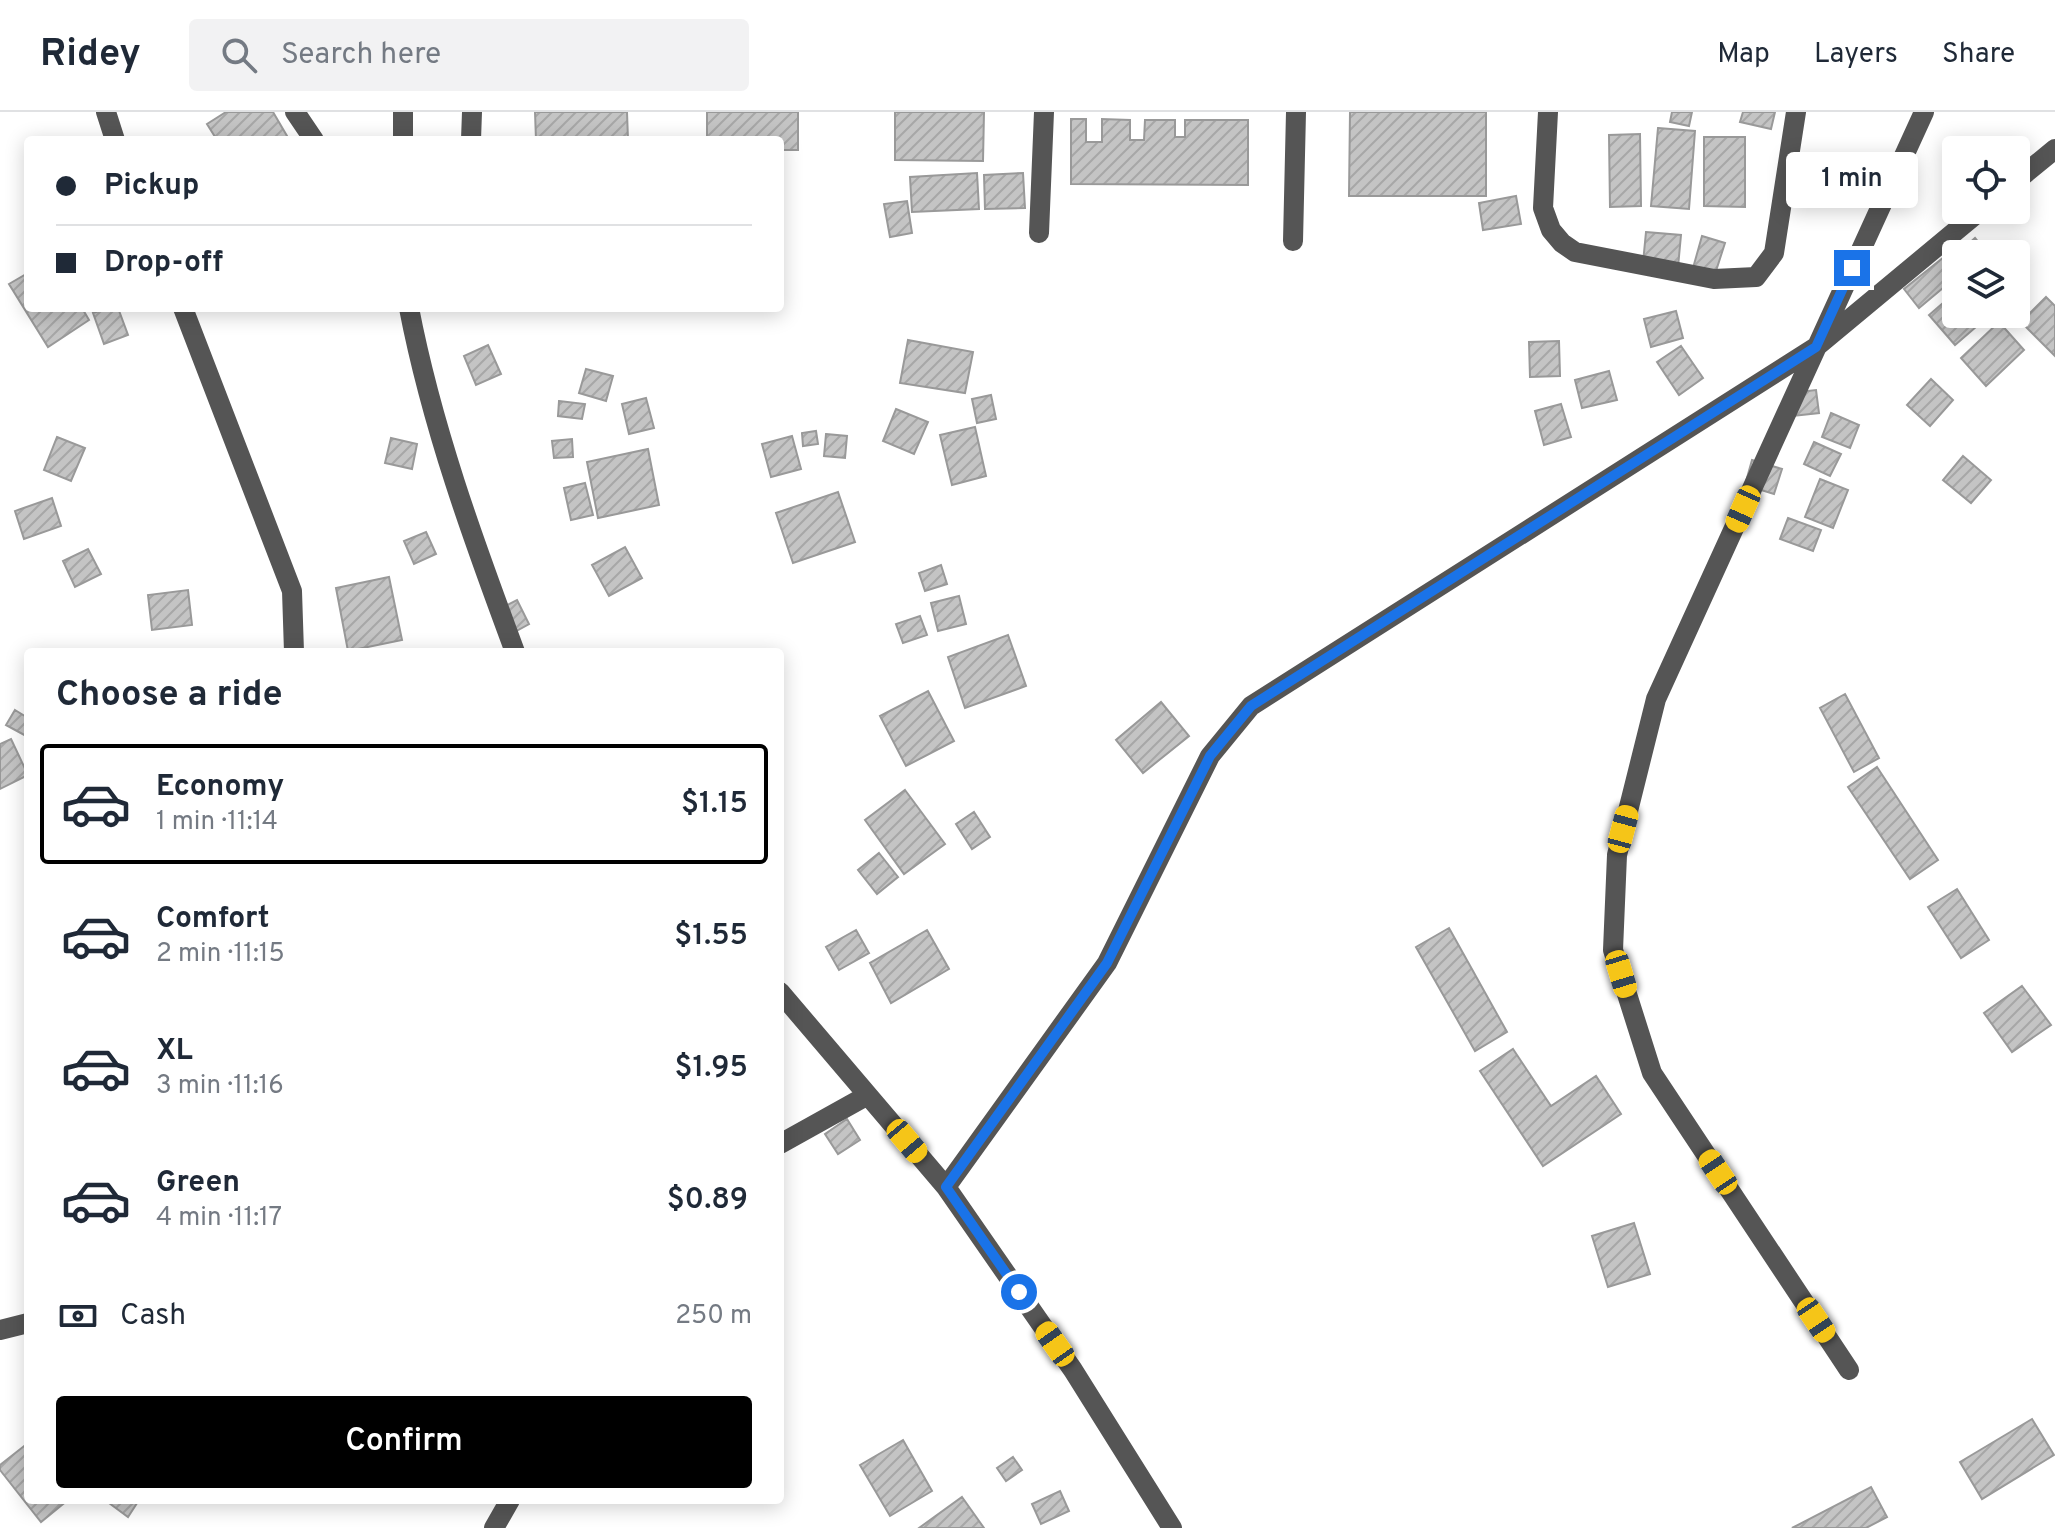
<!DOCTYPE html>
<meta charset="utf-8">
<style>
:root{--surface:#fff;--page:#f2f2f3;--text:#1f2937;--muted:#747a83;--line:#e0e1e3;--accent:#000}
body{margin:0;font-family:Overpass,sans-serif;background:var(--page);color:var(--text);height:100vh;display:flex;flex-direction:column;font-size:30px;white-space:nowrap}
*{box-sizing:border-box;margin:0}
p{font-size:26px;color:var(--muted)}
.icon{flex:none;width:44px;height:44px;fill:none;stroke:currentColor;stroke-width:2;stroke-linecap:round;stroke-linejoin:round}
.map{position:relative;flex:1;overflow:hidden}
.drawer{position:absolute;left:24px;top:536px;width:760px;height:856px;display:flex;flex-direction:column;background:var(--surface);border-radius:8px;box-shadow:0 4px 20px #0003}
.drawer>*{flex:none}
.banner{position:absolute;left:24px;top:24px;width:760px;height:176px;border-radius:8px;box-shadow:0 4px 20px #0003;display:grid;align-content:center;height:176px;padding:0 32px;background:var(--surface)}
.controls{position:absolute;left:1942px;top:24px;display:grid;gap:16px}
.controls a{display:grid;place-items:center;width:88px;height:88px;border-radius:8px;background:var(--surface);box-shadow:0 4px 20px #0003;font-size:40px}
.end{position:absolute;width:36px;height:36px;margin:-18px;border:10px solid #1a73e8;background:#fff;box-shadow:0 0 0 4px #fff}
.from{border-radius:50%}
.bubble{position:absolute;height:56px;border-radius:8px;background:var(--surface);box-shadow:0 4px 20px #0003;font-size:26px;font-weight:600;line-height:56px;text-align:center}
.car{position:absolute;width:24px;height:48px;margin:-24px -12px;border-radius:10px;box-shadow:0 0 6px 2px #0007;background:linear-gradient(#f5c518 24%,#345 0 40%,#f5c518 0 76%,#345 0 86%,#f5c518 0)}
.banner b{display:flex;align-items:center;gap:28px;height:76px;font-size:30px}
.banner b+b{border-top:2px solid var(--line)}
.banner i{width:20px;height:20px;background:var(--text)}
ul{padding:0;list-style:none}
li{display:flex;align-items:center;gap:24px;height:120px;margin:0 16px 12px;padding:0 16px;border:4px solid transparent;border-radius:8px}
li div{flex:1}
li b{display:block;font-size:30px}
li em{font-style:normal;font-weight:600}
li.active{border-color:var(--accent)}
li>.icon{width:72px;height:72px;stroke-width:1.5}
h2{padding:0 32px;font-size:36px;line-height:96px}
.pay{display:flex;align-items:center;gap:20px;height:88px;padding:0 32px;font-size:30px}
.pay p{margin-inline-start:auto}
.action{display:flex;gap:16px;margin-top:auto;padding:16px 32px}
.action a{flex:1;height:92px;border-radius:8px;background:var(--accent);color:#fff;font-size:32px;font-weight:600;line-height:92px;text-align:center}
header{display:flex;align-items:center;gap:48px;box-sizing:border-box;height:112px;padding:0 40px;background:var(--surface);border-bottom:2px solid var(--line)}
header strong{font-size:38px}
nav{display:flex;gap:44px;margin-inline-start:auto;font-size:28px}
.search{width:560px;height:72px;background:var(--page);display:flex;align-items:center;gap:20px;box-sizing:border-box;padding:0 28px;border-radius:8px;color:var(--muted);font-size:30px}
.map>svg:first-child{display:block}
.building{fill:url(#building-hatch);stroke:#999;stroke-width:2}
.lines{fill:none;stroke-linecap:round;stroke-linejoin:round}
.minor{stroke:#555;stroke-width:20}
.route{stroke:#1a73e8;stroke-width:10}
</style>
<header>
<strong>Ridey</strong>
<div class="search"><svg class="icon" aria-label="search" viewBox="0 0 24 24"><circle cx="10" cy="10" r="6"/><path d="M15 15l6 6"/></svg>Search here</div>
<nav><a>Map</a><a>Layers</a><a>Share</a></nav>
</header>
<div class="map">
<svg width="2055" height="1416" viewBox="0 0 2055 1416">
<defs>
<pattern id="building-hatch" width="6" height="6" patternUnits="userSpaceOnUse" patternTransform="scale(2)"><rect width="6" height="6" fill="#c4c4c4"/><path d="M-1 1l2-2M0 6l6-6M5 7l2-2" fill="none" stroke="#a7a7a7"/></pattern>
</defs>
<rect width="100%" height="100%" fill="#fff"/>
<path class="building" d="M226,0H273L287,24L280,28H217L207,12Z
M535,0H627L628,28H536Z
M707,0H798V38H780V28H707Z
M895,0H984L983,49L895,48Z
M1350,0H1486V84H1349Z
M1672,0H1692L1689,14L1670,10Z
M1743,0H1775L1771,17L1740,10Z
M1071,7H1086V30H1102V7L1130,8V28H1144L1145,8H1175V25H1185V8H1248V73L1071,72Z
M1658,16L1695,19L1689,97L1651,94Z
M1640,22L1641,94L1610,95L1609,23Z
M1704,25H1745V95L1704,94Z
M977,61L979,97L912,100L910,65Z
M1023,61L1025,96L985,97L984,63Z
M1516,84L1521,112L1483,118L1479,91Z
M907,89L912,121L890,125L884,92Z
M1646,120L1681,123L1678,155L1643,151Z
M1702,124L1725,131L1715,162L1693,156Z
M1975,126L1988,142H1957Z
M1949,141L1956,149V165L1919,196L1904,177Z
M28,161V196H82L89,208L48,235L9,172Z
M1950,185L1956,192V202H1965L1976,215L1955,233L1929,203Z
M2046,185L2055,194V244L2021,210Z
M108,196H118L128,223L104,232L93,201Z
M1676,199L1683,226L1651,235L1644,207Z
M1999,210L2024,238L1986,274L1961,246Z
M908,228L973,240L965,281L900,271Z
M1559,229L1560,264L1530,265L1529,230Z
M488,233L501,262L476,273L464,244Z
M1681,234L1703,266L1679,283L1657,250Z
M586,257L613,264L606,289L579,281Z
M1609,259L1617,288L1582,296L1575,268Z
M1931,267L1953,288L1930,314L1907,293Z
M1816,278L1819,301L1793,304L1790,281Z
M991,283L996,307L977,311L972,287Z
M646,286L654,316L629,322L622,292Z
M559,289L585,292L582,307L558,304Z
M1561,292L1571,325L1544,333L1535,299Z
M896,297L928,310L914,342L883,329Z
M1831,301L1859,313L1850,336L1822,325Z
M975,315L986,364L952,373L940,323Z
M816,319L818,332L803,334L802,321Z
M826,322L847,324L845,346L824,344Z
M792,324L801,357L771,365L762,332Z
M57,325L85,336L71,369L44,358Z
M391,326L417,332L412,357L385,351Z
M572,327L573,345L554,346L552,329Z
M1814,330L1841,342L1830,364L1804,352Z
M648,337L659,393L598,406L587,350Z
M1963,344L1991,368L1971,391L1943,368Z
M1752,348L1782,357L1774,382L1745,373Z
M1820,367L1848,378L1833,416L1805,405Z
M585,371L593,403L571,408L564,376Z
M838,380L855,430L793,451L776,401Z
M52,386L61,414L24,427L15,399Z
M1788,406L1821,418L1813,439L1780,427Z
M426,420L436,442L414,452L404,429Z
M625,435L642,466L609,484L592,453Z
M88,437L101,462L75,475L63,449Z
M941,453L947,472L925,479L919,461Z
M389,465L402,528L348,539L336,476Z
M188,478L192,513L152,518L148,483Z
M959,484L966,512L938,519L931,491Z
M517,488L529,512L511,522L498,498Z
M920,504L927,523L903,531L896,512Z
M1008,523L1026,574L965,596L948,545Z
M928,579L954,629L906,654L880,604Z
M1845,582L1879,646L1854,660L1820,596Z
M1161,590L1189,624L1143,661L1116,628Z
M15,598L28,606V625L6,613Z
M11,627L28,663L0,677V632Z
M1877,655L1938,748L1910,767L1848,675Z
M905,678L945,732L904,762L865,708Z
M974,700L990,725L972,737L956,712Z
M879,741L898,765L877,782L858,758Z
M1957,777L1989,828L1961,846L1928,795Z
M1449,816L1507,920L1475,939L1416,835Z
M856,818L869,841L839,858L826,835Z
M927,818L949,857L891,891L870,851Z
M2022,874L2051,913L2012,940L1984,901Z
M1513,937L1551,994L1596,964L1621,1002L1543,1054L1480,959Z
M847,1007L860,1028L838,1042L825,1022Z
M1634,1111L1650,1162L1608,1175L1592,1124Z
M2032,1307L2054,1343L1982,1387L1960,1350Z
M903,1328L932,1379L890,1404L860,1353Z
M28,1331V1388H68L41,1410L0,1358V1353Z
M1013,1345L1022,1358L1006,1369L997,1356Z
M1871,1375L1887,1405L1866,1416H1792Z
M1060,1379L1069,1399L1041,1412L1032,1392Z
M962,1385L984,1416H919Z
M105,1388H139L128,1405Z"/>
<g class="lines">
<path class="minor" d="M106,0L115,28
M295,0L314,28
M1548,0L1543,96L1551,118L1562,131L1575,140L1714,167L1756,165L1774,141L1796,0
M403,28V0
M471,28L472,0
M2016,69L2055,37
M1039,121L1044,0
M1293,129L1296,0
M183,196L292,479L294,540
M409,196C432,315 473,427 515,540
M780,880L946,1075L1073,1258L1172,1416
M780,1032L868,983
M946,1075L1107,851L1210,644L1251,594L1816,235L1981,98
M0,1218L28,1211
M1849,1258L1652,961L1613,838L1617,743L1656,587L1924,0
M494,1416L510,1388"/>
</g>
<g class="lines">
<path class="route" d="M1019,1180L946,1075L1107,851L1210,644L1251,594L1816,235L1852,156"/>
</g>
</svg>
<div class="controls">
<a><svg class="icon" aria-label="locate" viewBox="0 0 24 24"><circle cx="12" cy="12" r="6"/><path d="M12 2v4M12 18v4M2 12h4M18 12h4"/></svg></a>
<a><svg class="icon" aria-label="layers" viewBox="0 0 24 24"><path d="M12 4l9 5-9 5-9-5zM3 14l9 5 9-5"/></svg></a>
</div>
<i class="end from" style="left:1019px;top:1180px"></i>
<i class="end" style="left:1852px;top:156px"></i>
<div class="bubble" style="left:1786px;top:40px;width:132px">1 min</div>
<i class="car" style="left:1743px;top:397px;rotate:204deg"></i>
<i class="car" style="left:1623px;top:717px;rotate:15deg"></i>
<i class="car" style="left:1621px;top:862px;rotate:163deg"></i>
<i class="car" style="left:907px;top:1029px;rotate:140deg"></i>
<i class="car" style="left:1718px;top:1060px;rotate:326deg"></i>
<i class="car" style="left:1816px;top:1208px;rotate:146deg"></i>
<i class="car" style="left:1055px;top:1232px;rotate:325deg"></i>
<div class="banner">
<b><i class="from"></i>Pickup</b>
<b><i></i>Drop-off</b>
</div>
<section class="drawer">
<h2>Choose a ride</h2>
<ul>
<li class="active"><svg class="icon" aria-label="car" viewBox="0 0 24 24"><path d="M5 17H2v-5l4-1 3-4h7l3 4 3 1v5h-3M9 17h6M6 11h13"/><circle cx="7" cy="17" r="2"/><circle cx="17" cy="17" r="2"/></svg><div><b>Economy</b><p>1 min · 11:14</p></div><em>$1.15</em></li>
<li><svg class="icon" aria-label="car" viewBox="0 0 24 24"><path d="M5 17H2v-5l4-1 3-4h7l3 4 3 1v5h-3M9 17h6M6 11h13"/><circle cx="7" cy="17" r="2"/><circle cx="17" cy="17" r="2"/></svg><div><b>Comfort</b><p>2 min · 11:15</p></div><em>$1.55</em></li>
<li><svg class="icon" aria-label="car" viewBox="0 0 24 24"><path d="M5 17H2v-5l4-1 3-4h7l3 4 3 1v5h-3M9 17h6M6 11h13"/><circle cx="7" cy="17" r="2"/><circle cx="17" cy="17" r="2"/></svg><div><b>XL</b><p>3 min · 11:16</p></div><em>$1.95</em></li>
<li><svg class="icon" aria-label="car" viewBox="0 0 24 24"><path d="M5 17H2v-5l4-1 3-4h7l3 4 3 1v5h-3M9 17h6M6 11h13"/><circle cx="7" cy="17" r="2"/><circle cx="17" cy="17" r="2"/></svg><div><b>Green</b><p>4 min · 11:17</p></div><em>$0.89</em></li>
</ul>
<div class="pay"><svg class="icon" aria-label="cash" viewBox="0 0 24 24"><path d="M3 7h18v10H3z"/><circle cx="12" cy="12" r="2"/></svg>Cash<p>250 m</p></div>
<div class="action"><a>Confirm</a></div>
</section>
</div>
